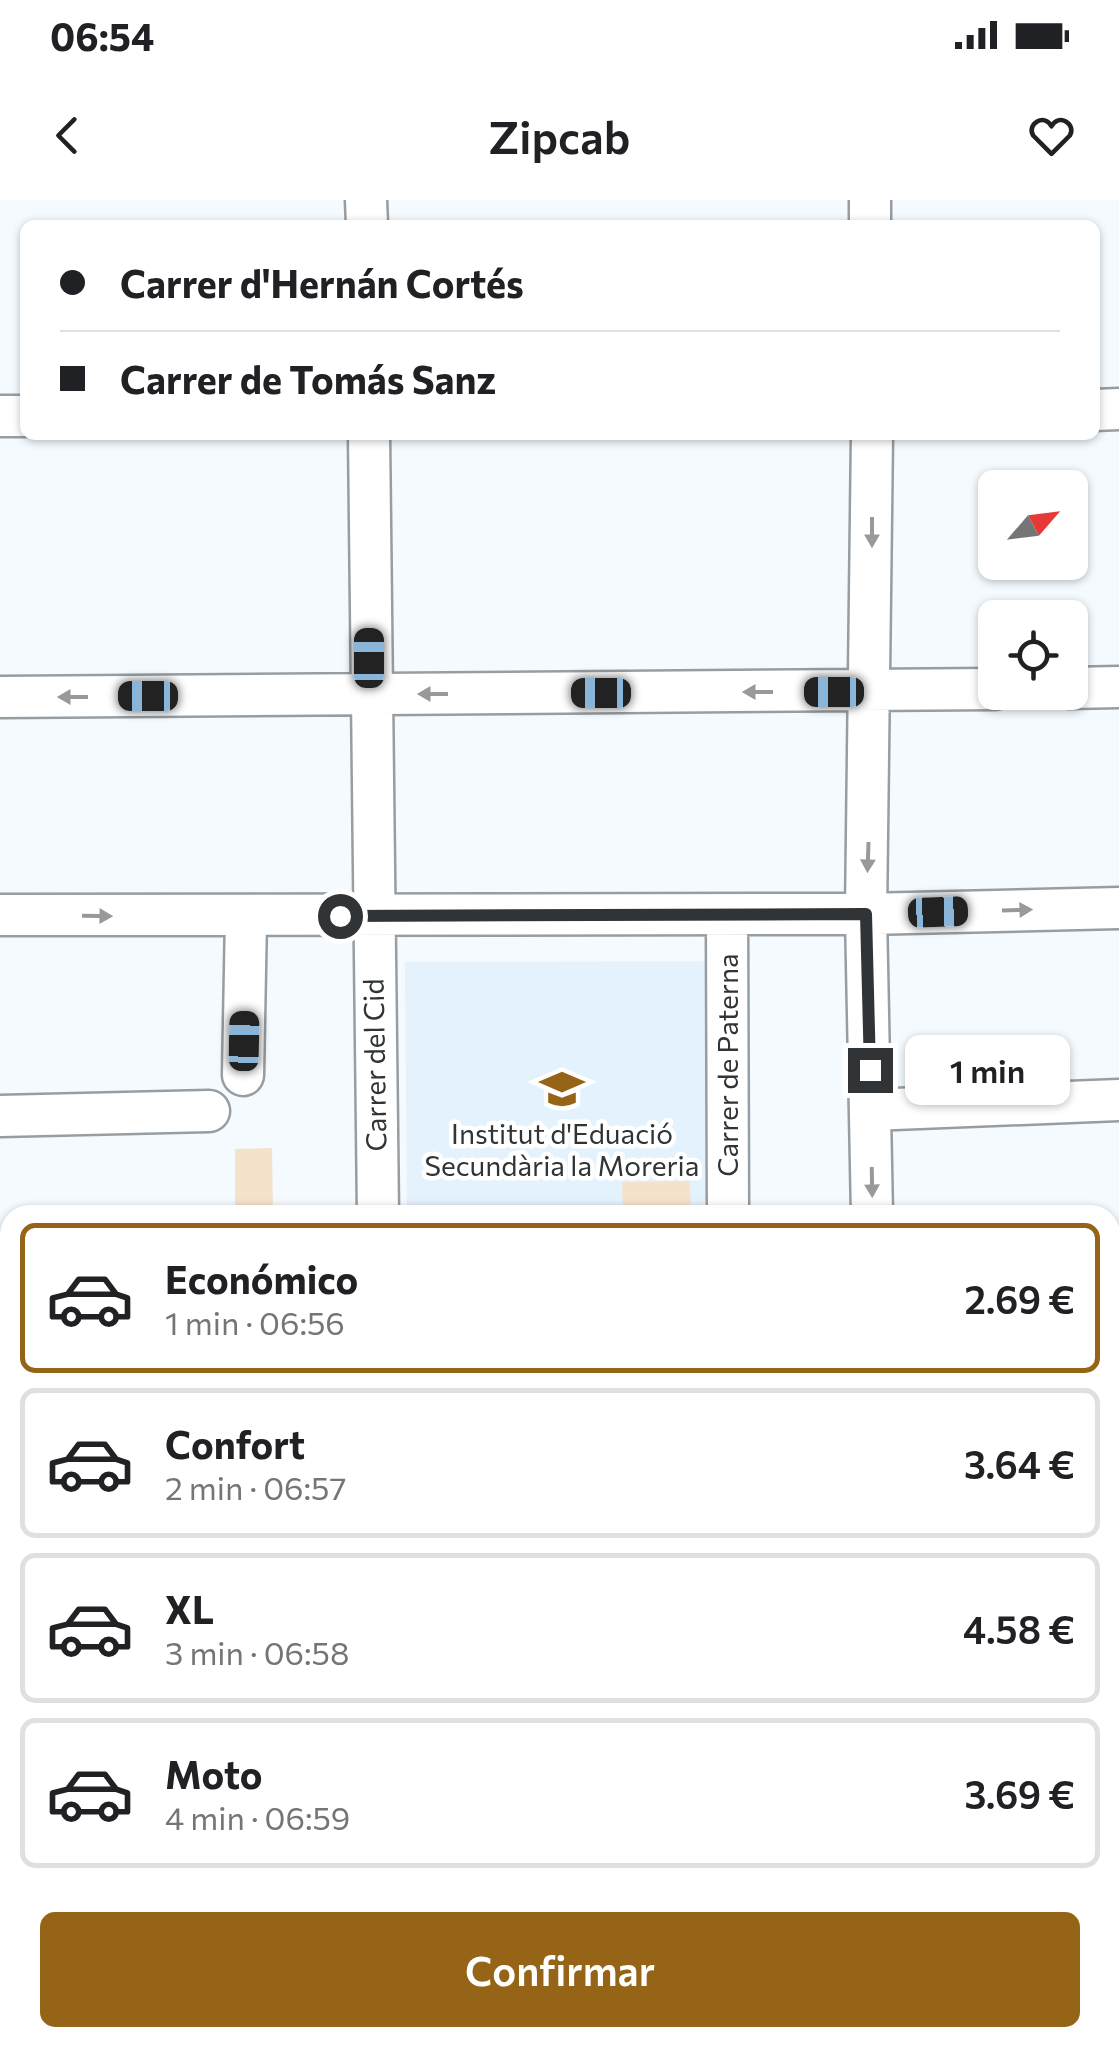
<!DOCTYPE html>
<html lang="es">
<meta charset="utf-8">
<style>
:root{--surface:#fff;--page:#f2f2f2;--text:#202124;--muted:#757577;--line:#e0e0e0;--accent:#966416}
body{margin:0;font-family:Commissioner,sans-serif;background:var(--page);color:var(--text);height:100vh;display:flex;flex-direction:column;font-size:38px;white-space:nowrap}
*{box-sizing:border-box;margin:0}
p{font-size:32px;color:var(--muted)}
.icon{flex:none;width:55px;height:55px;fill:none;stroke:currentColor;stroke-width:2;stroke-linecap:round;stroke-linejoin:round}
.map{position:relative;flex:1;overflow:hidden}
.drawer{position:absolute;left:0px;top:1005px;width:1120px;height:842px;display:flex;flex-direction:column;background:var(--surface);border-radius:30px 30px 0 0;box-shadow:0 2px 8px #0004}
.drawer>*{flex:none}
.hud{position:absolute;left:20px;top:20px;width:1080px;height:220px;border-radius:15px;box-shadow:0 2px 8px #0004;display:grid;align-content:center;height:220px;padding:0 40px;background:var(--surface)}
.needle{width:65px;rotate:62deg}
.tools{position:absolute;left:978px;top:270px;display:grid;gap:20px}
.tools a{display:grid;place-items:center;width:110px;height:110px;border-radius:15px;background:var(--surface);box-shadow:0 2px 8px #0004;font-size:50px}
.end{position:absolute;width:45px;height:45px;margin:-22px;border:12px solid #313436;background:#fff;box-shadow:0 0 0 5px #fff}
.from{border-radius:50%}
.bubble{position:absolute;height:70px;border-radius:15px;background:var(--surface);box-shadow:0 2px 8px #0004;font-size:32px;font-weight:600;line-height:70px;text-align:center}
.car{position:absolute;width:30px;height:60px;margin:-30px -15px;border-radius:12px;box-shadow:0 0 8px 2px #0007;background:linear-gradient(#222 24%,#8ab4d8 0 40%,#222 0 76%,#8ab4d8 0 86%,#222 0)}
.hud b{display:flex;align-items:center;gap:35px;height:95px;font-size:38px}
.hud b+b{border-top:2px solid var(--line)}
.hud i{width:25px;height:25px;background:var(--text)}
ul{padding:18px 0 0;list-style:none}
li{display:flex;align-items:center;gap:30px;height:150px;margin:0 20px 15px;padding:0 20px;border:5px solid var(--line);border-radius:15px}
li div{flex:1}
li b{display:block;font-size:38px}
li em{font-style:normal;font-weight:600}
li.active{border-color:var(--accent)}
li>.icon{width:90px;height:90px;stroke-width:1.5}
.cta{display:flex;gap:20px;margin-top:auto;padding:20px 40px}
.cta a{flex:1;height:115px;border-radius:15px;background:var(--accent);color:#fff;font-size:40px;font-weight:600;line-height:115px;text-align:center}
.status{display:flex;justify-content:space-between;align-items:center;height:70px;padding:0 50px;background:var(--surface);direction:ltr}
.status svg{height:28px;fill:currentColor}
header{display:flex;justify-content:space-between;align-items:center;height:130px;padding:0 40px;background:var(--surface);font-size:45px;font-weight:600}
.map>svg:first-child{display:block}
.built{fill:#e4f2fd}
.green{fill:#f5e2cb}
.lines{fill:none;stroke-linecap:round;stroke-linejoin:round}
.minor-casing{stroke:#979ea3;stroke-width:45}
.minor{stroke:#fff;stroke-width:40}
.oneway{fill:#989a9a}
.route{stroke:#313436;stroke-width:12}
.labels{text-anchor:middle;stroke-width:9;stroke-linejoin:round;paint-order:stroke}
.street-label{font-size:28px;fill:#313436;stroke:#fff}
.poi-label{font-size:28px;fill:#313436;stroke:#fff}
</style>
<div class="status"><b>06:54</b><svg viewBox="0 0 49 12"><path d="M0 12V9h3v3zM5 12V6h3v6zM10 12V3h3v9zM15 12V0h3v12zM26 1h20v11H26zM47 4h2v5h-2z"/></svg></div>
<header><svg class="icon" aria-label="back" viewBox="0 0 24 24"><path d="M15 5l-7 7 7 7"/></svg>Zipcab<svg class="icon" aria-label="heart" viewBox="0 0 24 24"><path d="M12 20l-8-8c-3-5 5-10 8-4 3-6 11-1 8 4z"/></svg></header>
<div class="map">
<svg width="1119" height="1847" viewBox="0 0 1119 1847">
<rect width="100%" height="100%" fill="#f4fafe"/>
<path class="built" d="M718,761L717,1015H407L405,762Z"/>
<path class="green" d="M272,948L273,1015H235V949Z
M690,981L691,1015H623L622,982Z"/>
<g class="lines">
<g class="minor-casing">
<path id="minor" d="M366,0L367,25
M870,0V25
M1095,210L1119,209
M0,216H25
M369,235L378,1015
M1070,488L1119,487
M0,497L995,489
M0,715L866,714L1119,708
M727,715L728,1015
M243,875L246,717
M870,910L1119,900
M0,916L209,911
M872,1015L866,714L872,235
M0,1142H10
M0,1340H10
M1110,1532L1119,1505
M1110,1556L1119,1573
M0,1673L10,1672
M1110,1804L1119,1801
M422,1838L424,1847
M198,1847V1838
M947,1847L982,1838"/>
</g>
<use href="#minor" class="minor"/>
</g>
<defs><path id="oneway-solid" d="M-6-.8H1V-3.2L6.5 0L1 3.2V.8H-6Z" transform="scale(2.5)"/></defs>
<g class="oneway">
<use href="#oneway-solid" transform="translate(872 332) rotate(90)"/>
<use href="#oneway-solid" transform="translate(758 492) rotate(180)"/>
<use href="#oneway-solid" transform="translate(433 494) rotate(180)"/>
<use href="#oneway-solid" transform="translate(73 497) rotate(180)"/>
<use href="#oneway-solid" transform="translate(868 657) rotate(92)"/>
<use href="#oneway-solid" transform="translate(1017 710) rotate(-2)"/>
<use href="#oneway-solid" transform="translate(97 716) rotate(1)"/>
<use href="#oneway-solid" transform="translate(872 982) rotate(89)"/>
</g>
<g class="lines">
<path class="route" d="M340,716L866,714L870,870"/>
</g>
<defs>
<g id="school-bare" transform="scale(3.45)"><path d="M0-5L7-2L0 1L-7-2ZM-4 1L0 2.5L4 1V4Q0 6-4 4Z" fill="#966416" stroke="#fff" stroke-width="2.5" paint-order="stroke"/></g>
</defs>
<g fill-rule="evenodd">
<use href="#school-bare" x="562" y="889"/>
</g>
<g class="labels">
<g class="street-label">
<text transform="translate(375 865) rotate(-91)" y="10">Carrer del Cid</text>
<text transform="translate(728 865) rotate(-90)" y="10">Carrer de Paterna</text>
</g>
<g class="poi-label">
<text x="562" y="944">Institut d'Eduació<tspan x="562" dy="32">Secundària la Moreria</tspan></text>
</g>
</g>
</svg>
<div class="tools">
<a><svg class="needle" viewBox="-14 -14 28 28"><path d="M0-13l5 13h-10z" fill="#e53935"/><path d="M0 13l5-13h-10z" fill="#757577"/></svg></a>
<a><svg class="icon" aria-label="locate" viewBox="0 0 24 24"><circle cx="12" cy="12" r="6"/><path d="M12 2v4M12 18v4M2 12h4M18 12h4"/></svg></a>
</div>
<i class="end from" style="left:340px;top:716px"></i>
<i class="end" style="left:870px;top:870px"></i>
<div class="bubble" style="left:905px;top:835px;width:165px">1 min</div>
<i class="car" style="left:369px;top:458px;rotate:0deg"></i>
<i class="car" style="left:834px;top:492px;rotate:270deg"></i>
<i class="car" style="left:601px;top:493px;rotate:270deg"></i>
<i class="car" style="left:148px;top:496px;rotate:270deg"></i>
<i class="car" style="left:938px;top:712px;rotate:88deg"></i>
<i class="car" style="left:244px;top:841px;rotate:1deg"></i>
<div class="hud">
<b><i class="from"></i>Carrer d'Hernán Cortés</b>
<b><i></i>Carrer de Tomás Sanz</b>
</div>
<section class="drawer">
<ul>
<li class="active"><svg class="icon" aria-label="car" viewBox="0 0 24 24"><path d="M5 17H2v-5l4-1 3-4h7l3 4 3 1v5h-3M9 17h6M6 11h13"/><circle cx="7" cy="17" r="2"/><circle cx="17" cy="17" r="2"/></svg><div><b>Económico</b><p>1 min · 06:56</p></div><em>2.69 €</em></li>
<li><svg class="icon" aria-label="car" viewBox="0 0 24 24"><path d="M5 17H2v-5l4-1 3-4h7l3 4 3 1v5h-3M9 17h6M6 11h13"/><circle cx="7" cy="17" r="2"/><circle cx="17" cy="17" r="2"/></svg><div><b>Confort</b><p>2 min · 06:57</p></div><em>3.64 €</em></li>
<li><svg class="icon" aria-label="car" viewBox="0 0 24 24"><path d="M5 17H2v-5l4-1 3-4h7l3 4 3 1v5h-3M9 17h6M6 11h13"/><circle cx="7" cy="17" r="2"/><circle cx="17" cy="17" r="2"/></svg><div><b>XL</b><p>3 min · 06:58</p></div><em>4.58 €</em></li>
<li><svg class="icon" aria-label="car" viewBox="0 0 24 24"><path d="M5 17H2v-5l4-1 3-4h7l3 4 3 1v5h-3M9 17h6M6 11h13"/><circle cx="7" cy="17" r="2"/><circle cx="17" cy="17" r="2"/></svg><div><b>Moto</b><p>4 min · 06:59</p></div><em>3.69 €</em></li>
</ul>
<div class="cta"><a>Confirmar</a></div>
</section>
</div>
